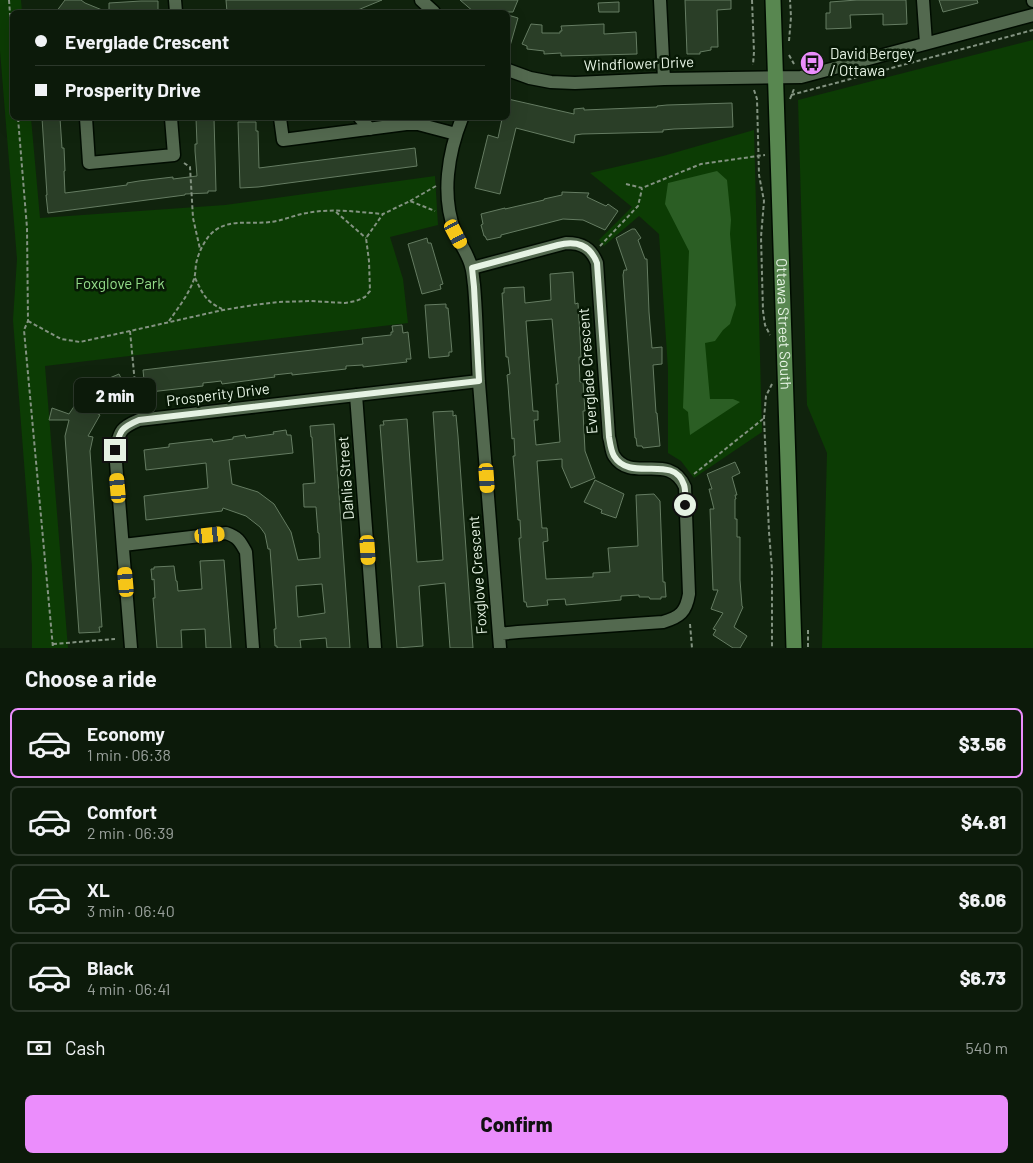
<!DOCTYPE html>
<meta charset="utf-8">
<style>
:root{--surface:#0c1a0a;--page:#152313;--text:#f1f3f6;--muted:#9aa19c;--line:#2c382b;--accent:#eb8dfc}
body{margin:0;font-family:Barlow,sans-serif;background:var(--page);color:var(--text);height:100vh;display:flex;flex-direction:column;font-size:19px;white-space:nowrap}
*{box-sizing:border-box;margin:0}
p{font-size:16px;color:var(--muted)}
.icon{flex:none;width:28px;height:28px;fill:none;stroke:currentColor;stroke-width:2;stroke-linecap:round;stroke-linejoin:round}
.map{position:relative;height:648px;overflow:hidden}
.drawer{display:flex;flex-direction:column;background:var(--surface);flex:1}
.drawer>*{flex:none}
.hud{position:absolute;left:10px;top:10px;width:500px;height:110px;border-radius:8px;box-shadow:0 5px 20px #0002,0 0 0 1px var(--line);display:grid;align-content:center;height:110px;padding:0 25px;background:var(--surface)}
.end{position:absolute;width:22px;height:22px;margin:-11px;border:6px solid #e6f3e4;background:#111;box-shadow:0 0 0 2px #111}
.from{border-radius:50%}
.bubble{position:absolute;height:35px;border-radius:8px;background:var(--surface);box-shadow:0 5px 20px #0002,0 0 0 1px var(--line);font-size:16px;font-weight:800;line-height:35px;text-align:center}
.car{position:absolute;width:15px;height:30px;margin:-15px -8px;border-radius:6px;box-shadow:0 0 4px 1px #0007;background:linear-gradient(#f5c518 24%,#345 0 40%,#f5c518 0 76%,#345 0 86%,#f5c518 0)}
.hud b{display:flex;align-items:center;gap:18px;height:48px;font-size:19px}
.hud b+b{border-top:1px solid var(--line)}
.hud i{width:12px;height:12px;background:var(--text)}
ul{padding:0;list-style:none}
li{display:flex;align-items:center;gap:15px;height:70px;margin:0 10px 8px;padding:0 15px;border:2px solid var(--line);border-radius:8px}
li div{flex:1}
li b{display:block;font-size:19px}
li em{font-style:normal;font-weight:800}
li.current{border-color:var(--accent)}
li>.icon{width:45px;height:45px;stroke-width:1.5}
h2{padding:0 25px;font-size:22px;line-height:60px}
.pay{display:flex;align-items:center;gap:12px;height:55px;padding:0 25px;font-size:19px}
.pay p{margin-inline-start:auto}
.action{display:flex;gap:10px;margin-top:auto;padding:10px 25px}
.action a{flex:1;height:58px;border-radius:8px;background:var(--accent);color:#111;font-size:20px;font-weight:800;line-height:58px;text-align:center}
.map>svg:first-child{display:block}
.green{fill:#0c3c04}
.water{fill:#2b5e24}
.building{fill:#2a3e27;stroke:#657c62;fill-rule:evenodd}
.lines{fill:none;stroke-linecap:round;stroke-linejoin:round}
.minor-casing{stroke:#000c00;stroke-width:15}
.major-casing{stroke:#000c00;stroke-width:18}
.path{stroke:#839381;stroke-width:2;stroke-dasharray:4 2.5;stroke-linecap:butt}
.minor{stroke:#53694f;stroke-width:12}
.major{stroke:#588750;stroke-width:15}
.route{stroke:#e6f3e4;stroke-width:6}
.labels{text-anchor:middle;stroke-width:5;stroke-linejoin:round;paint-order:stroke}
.poi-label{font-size:15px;fill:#e6f3e4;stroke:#071905;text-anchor:start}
.street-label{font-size:15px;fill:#e6f3e4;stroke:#071905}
.park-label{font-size:15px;fill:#93db88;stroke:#071905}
</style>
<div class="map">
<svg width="1033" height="648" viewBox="0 0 1033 648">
<rect width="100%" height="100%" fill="#10230d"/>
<path class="green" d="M0,0H21L22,12H12V118H31L40,218L225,205L435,176L438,225L390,237L403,279L408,323L45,366L68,648H32V566L13,320L17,259L0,51Z
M1033,40V648H822L827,453L807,405L798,100Z
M754,130L762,432L694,478L681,461L668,453V369L659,234L639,216L604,246L599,240L632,207L590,173L663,156Z"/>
<path class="water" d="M717,171L727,180L731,220L730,234L736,305L730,324L723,330L715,341L705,343L710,399H733L740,402L690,435L688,412L683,408L689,251L665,204L668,183Z"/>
<path class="building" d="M65,0H81L85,3L107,12H56Z
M226,0H382L353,12H227Z
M460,0H518L513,12H474Z
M685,0H731V9L717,10L718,47H711V50L700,52V54H687Z
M857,0H906L907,24L883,25V14L850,15L851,28L826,29V13H830V2Z
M939,0H977L978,3L943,12Z
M141,1H158V12H109V3Z
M619,2V12H599L598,3Z
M508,15L518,18L510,46L508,45Z
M531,24L542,25V33H560V31H562L561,26L604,24V34L636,32L637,54L561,56V53L544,54V51L527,49V46L522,44Z
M508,99L574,114V109L584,108V110L657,107V106L667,105L732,103L733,127L674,129L663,130V132L582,134L575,135L574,143L516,128L500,194L475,188L488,135L498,138L502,119L504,118H508Z
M42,118H60L62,148H64L65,171H64L65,193L127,185V183L139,181L173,177V179L197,176L195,151V144H197L196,118H214L216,191H208V193L185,194V195L48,213L46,195H47Z
M238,122H256V131H258L259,168L415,148L417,166L258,187L240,188Z
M562,192L589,193L587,197L606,206L608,204L618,211L605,230L583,220L563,219L501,235V237L487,240L485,236H484L481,225L483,224L481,214L505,208V209L544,200V199L562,195Z
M632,229H635L641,238L638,240L645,259H647L649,312L652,348L662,347V364L653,365L656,413H657L660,446L643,448L642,446H637L636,438H635L623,275L624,270H627L616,238Z
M427,238L428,243H431L443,284L440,285L441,289L422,294L408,244Z
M573,272L575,304L578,303L580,335L581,357H579L580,382H583L585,411H583L585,451L595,478L571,488L562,467V459L537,461L542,528H547L548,541L543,542L546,579L593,577V573L610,572L608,548L638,546L636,495L654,494L660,501L663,582H665L666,597H661V599H650L649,597H639V595L621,596V600L566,605L565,599L547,600L548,605L527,607L526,602H524L519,538H521L520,520H518L515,479L513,456H515L514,438L512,439L508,385L507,375L510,374L508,357H506L502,293H504V288L524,287L525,303L551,300L550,274ZM552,319L556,364L558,384H556L560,442L536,445L534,420H538V411H533L526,321Z
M446,304V308H448L449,318L452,352H449V356L429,358L425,305Z
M402,325L403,333L408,332L411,359H406L407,362L363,367V365L346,366V369L292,375V373L274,375L275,377L222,384L221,381L213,382L203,383V386L150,392V390H145L143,370L363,344L362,338L391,335V332H393L392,326Z
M119,374L129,395L114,401L103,411L86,391L93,385Z
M77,402L100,415L88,436L93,437L90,451L102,627H99L100,632L79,633L65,436L69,420H49L52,408L69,414Z
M453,411V416L456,415L458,436L473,648H450L445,583L419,586L423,646L397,648L380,425H384L383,421L407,419L417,562L443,560L433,412Z
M334,424L350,648H327L326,638L300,640L301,648H277V646H275L274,629H276L270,549H268L265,534L260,527L246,516L223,508L222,511L146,520L144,496L208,488L206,463L146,470L144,450L169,447V444L212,439L213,442L233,439V437L245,435L246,438L274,434L273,432L286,430L287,435H291L293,453L229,460L232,484L258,492L274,504L291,532L298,560L320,558L319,533H318L316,507H304L303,484L315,483L312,437H311L310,426ZM322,584L325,613L298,617L296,586Z
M735,462L740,473L732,477L737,495H735L736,499H735V519H737V537H740V580L742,606L743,607L734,627L747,636L740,648H733L713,635L716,630L713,629L723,613L711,609L718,590H713L710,509H714L709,489H712L707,474Z
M595,480L624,494L616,518L601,513L602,510L584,502Z
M224,560L231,648H206L205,629L181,630L182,648H157L153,598H155L154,579L152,580L151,569H154V567L174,566L176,581H177L178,591L202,589L200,561Z"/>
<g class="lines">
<g class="minor-casing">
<path id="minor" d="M175,0L176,12
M421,0L434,12
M660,0L664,79
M923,0L926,43
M1033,0V1
M508,70L530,78L551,82L575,83L664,79L801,77L1033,15
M86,118L89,163L174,155L171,118
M280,118L283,140L406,124H418L456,134
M360,118L370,129
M462,118C448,153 441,195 455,232C460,244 468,254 471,266C473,272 473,279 474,285C477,318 477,351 479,383C486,472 493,560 500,648
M472,268L566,243C582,243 591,248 597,263L609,437C611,443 611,451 614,456C632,484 669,451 685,487L689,594C686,612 680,617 663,622L518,632L499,634
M356,395L375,648
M123,545L226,533C238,537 240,541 246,552L253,648
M131,648L115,450C120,431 120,428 139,420L479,381"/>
</g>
<g class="major-casing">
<g id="major">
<path id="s1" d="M773,0L794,648"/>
</g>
</g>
<path class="path" d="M9,0L12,42
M752,0L754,52L753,65
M789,41L791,17L790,0
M789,55L794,64
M754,90L757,99L759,175L764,201L761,237L763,311L765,325L770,335
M791,95L1033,30
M790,99L794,89
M18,118L27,228L28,321L24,330L53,648
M184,163L190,167L193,218L200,249
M626,184L642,188L701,164L765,155
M410,201L436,186
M336,212L366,238
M600,246L638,206L642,189
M195,278C203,294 205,301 222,309
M28,321L61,339L80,342L130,331L223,310L254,305L279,302L311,301L345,303L356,301L365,297L370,291L369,261L366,238L383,214L410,201L435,211
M169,321C178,308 189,294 194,279C196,273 195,266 197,260C199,252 204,242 209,236C226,217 247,225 270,222C282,221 294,215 307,213C332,208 358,212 383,214
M130,331L137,405
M772,384L766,396L764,418L769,532L772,569V648
M694,474L763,419
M690,624L692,648
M808,630V648
M53,644L115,639"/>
<use href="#minor" class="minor"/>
<use href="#major" class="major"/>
</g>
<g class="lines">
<path class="route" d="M115,450C120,431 120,428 139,420L479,381L474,287L472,268L558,245C576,240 590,245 597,263L609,437C610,443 611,451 614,456C630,483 674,453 684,485C686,491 685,499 685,505"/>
</g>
<defs>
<g id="bus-disc" transform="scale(1.25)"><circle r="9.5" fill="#eb8dfc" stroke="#071905"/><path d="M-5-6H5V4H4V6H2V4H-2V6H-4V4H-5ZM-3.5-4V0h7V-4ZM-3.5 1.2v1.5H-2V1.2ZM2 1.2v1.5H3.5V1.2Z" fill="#111"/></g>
</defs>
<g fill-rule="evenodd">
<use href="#bus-disc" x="812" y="63"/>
</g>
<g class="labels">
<g class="poi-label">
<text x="830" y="59">David Bergey<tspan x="830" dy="17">/ Ottawa</tspan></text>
</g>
<g class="street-label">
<text transform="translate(639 64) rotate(-2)" y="5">Windflower Drive</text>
<text dy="5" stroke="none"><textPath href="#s1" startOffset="324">Ottawa Street South</textPath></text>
<text transform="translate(588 371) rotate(-94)" y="5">Everglade Crescent</text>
<text transform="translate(218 395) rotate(-7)" y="5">Prosperity Drive</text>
<text transform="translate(346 478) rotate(-94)" y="5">Dahlia Street</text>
<text transform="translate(478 575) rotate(-94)" y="5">Foxglove Crescent</text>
</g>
<g class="park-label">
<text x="120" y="289">Foxglove Park</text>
</g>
</g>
</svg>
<i class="end from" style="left:685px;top:505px"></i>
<i class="end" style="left:115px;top:450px"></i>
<div class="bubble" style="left:74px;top:378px;width:82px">2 min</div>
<i class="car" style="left:456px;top:234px;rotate:152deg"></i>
<i class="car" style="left:487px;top:478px;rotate:176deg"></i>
<i class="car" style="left:118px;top:488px;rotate:355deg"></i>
<i class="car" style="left:210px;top:535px;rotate:84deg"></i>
<i class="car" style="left:368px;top:550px;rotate:176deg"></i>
<i class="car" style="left:126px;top:582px;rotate:355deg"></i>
<div class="hud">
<b><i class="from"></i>Everglade Crescent</b>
<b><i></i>Prosperity Drive</b>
</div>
</div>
<section class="drawer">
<h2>Choose a ride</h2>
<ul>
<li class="current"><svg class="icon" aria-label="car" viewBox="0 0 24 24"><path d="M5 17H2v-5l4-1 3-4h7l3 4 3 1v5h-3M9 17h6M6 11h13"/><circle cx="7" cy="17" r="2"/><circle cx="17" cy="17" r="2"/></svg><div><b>Economy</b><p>1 min · 06:38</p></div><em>$3.56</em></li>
<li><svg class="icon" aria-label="car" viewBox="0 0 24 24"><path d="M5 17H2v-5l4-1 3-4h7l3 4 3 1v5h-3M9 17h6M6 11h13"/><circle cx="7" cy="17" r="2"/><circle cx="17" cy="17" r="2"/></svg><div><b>Comfort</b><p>2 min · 06:39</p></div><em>$4.81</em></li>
<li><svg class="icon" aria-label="car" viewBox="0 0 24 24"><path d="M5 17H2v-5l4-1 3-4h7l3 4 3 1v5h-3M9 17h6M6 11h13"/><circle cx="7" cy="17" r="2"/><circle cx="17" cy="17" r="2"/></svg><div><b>XL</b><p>3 min · 06:40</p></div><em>$6.06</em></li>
<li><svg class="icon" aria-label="car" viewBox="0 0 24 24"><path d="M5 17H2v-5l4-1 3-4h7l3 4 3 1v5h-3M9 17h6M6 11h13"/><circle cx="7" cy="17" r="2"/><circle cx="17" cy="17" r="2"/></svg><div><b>Black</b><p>4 min · 06:41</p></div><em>$6.73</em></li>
</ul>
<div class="pay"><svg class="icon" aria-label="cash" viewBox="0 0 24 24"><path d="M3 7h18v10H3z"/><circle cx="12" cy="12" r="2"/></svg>Cash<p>540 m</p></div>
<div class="action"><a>Confirm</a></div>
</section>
